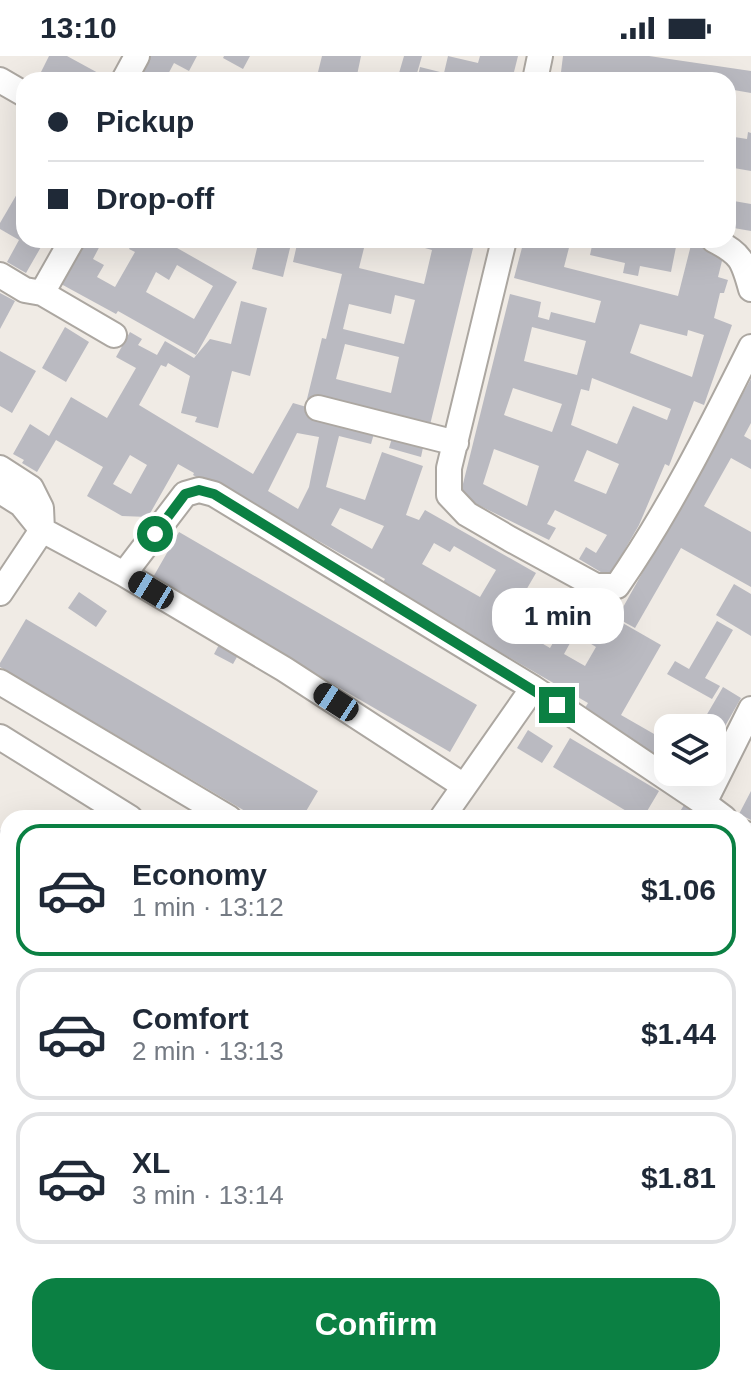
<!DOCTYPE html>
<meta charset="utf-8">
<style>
:root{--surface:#fff;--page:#f6f6f7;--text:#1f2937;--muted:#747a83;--line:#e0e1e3;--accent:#0b8043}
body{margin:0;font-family:Arial,sans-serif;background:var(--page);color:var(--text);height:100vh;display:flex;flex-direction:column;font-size:30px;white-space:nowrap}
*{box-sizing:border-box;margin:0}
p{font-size:26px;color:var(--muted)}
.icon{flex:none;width:44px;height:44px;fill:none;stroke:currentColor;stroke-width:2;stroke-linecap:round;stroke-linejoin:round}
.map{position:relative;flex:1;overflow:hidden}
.sheet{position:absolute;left:0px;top:754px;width:752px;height:576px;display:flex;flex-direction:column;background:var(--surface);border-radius:24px 24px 0 0;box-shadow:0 8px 32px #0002}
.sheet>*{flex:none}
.guide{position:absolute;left:16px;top:16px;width:720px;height:176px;border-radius:24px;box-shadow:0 8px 32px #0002;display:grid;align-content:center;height:176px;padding:0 32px;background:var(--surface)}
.fabs{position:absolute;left:654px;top:658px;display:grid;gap:16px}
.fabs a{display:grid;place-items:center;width:72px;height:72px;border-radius:16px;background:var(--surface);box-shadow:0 8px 32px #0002;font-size:40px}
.end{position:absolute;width:36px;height:36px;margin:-18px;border:10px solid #0b8043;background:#fff;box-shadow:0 0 0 4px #fff}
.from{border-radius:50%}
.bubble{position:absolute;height:56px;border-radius:24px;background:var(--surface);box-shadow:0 8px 32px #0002;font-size:26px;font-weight:700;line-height:56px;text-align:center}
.car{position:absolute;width:24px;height:48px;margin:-24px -12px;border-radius:10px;box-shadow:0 0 6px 2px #0007;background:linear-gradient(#222 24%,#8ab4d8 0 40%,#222 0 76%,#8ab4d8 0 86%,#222 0)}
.guide b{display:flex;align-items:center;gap:28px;height:76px;font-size:30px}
.guide b+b{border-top:2px solid var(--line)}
.guide i{width:20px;height:20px;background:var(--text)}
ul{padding:14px 0 0;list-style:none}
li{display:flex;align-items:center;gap:24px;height:132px;margin:0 16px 12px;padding:0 16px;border:4px solid var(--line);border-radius:24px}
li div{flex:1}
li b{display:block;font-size:30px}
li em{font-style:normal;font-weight:700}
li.selected{border-color:var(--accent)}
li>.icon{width:72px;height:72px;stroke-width:1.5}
.cta{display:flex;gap:16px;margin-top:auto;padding:16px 32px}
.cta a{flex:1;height:92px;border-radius:24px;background:var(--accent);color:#fff;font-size:32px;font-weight:700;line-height:92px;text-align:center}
.status{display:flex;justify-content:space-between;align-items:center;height:56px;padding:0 40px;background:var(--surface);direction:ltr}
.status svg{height:22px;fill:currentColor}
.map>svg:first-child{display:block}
.building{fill:#babac1;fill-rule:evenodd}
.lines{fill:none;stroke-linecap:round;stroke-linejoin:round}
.minor-casing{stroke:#aca7a1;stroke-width:28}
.major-casing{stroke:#aca7a1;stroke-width:34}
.path{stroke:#85827e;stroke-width:4;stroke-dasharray:2 6;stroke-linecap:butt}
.minor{stroke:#fff;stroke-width:24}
.major{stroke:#fff;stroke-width:30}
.route{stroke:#0b8043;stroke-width:10}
</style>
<div class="status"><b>13:10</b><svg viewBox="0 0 49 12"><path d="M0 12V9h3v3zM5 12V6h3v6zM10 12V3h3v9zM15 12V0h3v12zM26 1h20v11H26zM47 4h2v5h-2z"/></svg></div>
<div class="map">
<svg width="751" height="1330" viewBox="0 0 751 1330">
<rect width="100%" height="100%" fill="#f0ebe5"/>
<path class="building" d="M49,0H67L111,24H37Z
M147,0H197L189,15L174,7L165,24H138L135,22Z
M224,0H250L243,13L223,2Z
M322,0H361L356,24H316Z
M404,0H422L415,24H397Z
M448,0L478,7L480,0H518L512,24H417L420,11L444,17Z
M563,0H649L751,15V37L728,33V24H608V22L585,19L584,24H560Z
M748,76L751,77V115L728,111V80L747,83Z
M24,126V184H45L26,217L7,206L19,184L0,173V167Z
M728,144L751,148V175L728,171Z
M85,184H103L93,203L104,209L97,221L115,231L135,196L129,193L134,184H163L237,226L196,299L118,255L116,258L61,228ZM177,209L213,230L194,263L146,236L156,216L169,224Z
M259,184H292L283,221L252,213Z
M298,184H343L350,186V184H366L359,212L424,228L432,194L397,184H475L429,373L307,343L322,282L326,283L342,218L293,206ZM395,239L415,244L404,288L343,273L349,248L391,258ZM345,288L399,301L391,337L336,323Z
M524,184H571L564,211L678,240L691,189L724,197L718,221L728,224L724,237H720L714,262L732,269L704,349L694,345L669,410L665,408L639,469L609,521L579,503L586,491L596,497L607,479L555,454L547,468L556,472L549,484L460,440L510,238L541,246L538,261L549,264L551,256L595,267L601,245L514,222ZM640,268L687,280L688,274L704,279L692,321L630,297ZM532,271L586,285L577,319L524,305ZM592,322L671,353L667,364L633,350L617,388L571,369L581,333L589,335ZM513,332L562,348L552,376L504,359ZM494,393L539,410L527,450L483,428ZM587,394L619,408L606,438L574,425Z
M616,184H669L677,186L671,216L640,210L638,220L623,217L625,207L590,199L593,185L615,190Z
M0,237L15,245L0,273Z
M241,245L267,252L250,320L232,315L218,372L195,366L197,361L181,357L190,320L168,307L166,311L161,309L139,349L253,418L293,347L344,362L375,374L371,388L339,380L326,431L365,444L382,396L423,410L406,459L419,464L425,454L536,517L507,567L550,592L579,542L661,589L621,659L668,686V711L580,660L588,647L382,528L385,523L301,475L298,480L193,419L194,417L178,408L148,461L122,460L87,440L103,411L56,384L37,416L22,407L24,404L13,398L30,368L49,380L71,341L107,362L136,312L116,301L130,276L142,283L138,289L157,299L165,285L194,302L210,283L231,288ZM297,377L319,381L309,431L298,453L268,435ZM130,399L147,409L131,438L113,428ZM340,452L384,470L372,493L331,469ZM434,487L450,496L454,490L496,514L480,541L422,508ZM575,578L596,591L585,610L564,598Z
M65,271L89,286L66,326L42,312Z
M0,295L36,315L12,357L0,350Z
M751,323V367L744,380L751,384V413L731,402L704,450L751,476V531L681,492L635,572L617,562Z
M393,379L424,387L421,401L389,392Z
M179,476L477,649L450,696L152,523Z
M734,528L751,538V580L716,559Z
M79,536L107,555L96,571L68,552Z
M26,563L318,735L302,762H257L0,611V607Z
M717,565L733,574L705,622L720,630L712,643L667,618L675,605L689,613Z
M222,583L241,594L233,608L214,598Z
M723,631L741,642L712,693V672H699Z
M528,674L553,690L542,707L517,692Z
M570,682L659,735L643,762H638L553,711Z
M677,716H709L701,730Z
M751,735V764L739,758Z
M684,749L707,762H676Z
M0,774L8,779V835L0,830Z
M751,876V932L744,928V880Z
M2,1147L8,1152V1186L0,1179V1149Z
M0,1206L8,1213V1309L5,1312L0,1307Z"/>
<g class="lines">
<g class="minor-casing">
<path id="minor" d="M0,24L24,38
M124,24L137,0
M535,24L540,0
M72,184L42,237L114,279
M504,184L449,412V439L467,458L510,483L596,530H617C669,455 710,373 751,291
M714,184C741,198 743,204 751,233
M0,219L25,234L42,237
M318,352L456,387
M0,412L31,432L41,452L42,474L0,537
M0,435L21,448L42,474L124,518L284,613L464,730
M124,518L185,438L199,434L214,438L533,632
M0,626L229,762
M0,681L130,762
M704,747L724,762
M442,762L533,632L704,747L751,653
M744,777L751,783
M744,870L751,856
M0,1028L8,1033
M0,1118L8,1123
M744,1317L751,1322
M380,1322L393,1330
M20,1330L28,1322"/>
</g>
<g class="major-casing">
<path id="major" d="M0,938L8,943
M0,990L8,995
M538,1322L549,1330
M614,1322L625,1330"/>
</g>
<path class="path" d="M744,1262L751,1250
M705,1330L710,1322"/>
<use href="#minor" class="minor"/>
<use href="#major" class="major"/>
</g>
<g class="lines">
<path class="route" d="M155,478L185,438L199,434L214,438L557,649"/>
</g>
</svg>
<div class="fabs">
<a><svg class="icon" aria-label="layers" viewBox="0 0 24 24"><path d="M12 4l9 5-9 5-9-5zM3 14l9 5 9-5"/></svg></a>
</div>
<i class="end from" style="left:155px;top:478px"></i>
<i class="end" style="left:557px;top:649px"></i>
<div class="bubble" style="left:492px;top:532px;width:132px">1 min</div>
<i class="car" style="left:151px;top:534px;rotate:301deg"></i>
<i class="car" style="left:336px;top:646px;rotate:303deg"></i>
<div class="guide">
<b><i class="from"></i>Pickup</b>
<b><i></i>Drop-off</b>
</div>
<section class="sheet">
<ul>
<li class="selected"><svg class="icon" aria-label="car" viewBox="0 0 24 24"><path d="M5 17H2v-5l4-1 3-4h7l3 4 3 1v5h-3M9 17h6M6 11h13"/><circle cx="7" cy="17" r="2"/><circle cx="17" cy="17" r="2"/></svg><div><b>Economy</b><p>1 min · 13:12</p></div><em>$1.06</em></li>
<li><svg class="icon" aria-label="car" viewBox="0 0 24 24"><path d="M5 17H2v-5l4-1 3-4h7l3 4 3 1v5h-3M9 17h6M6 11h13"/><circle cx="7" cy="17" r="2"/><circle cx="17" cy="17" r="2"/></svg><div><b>Comfort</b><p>2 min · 13:13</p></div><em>$1.44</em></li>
<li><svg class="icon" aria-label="car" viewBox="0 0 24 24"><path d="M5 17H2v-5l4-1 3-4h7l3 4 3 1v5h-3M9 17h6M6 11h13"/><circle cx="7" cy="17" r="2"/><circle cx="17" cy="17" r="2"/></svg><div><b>XL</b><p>3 min · 13:14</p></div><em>$1.81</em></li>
</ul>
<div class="cta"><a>Confirm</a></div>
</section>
</div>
